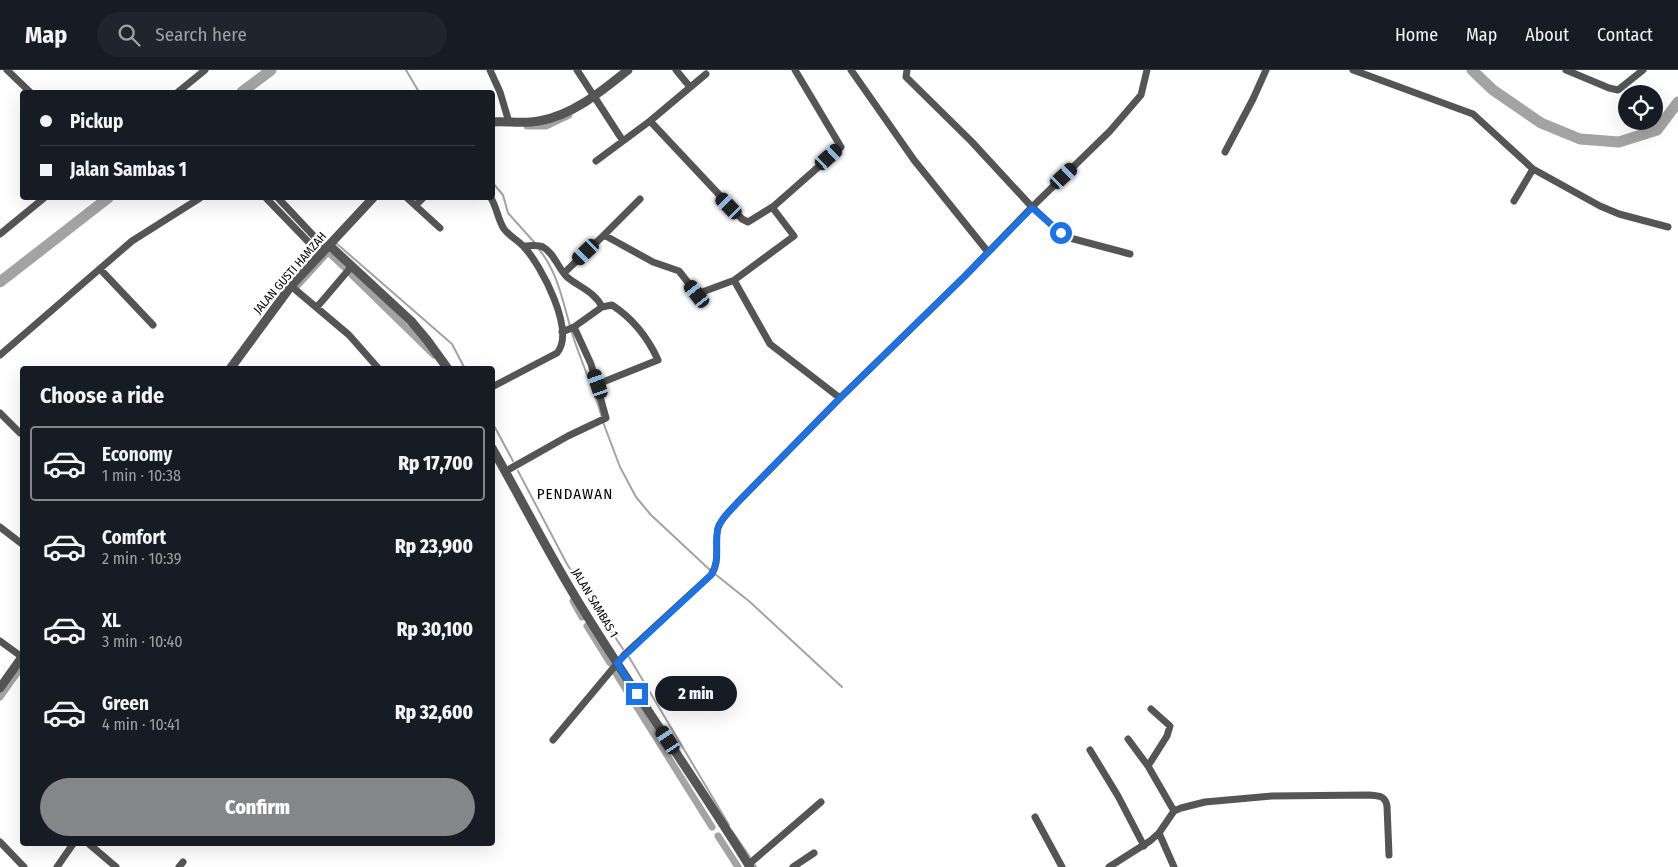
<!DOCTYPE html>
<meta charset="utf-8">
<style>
:root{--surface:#171b24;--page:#20242c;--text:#f1f3f6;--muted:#9ea1a6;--line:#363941;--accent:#858687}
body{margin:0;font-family:"Fira Sans Condensed",sans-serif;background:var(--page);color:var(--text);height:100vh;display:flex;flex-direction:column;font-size:19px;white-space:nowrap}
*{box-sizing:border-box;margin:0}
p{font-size:16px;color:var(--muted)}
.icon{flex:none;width:28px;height:28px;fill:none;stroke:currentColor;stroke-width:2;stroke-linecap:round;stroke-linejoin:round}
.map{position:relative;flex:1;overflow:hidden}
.panel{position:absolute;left:20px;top:296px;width:475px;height:480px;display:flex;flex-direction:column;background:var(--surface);border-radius:5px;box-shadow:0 5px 20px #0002}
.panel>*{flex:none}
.top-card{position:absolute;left:20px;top:20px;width:475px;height:110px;border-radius:5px;box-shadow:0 5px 20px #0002;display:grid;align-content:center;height:110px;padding:0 20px;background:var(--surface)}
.tools{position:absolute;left:1618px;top:15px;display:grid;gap:10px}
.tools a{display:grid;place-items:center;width:45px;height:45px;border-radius:50%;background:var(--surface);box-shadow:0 5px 20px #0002;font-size:25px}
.end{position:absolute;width:22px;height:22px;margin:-11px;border:6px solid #1a73e8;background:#fff;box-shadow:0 0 0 2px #fff}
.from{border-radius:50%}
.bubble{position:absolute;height:35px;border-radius:18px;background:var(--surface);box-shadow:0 5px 20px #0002;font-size:16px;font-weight:800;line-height:35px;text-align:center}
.car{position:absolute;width:15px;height:30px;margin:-15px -8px;border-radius:6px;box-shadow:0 0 4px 1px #0007;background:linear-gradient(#222 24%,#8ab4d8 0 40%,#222 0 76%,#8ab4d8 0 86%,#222 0)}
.top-card b{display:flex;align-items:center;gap:18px;height:48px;font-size:19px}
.top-card b+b{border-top:1px solid var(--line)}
.top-card i{width:12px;height:12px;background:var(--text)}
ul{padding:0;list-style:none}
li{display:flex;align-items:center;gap:15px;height:75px;margin:0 10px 8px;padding:0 10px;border:2px solid transparent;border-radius:5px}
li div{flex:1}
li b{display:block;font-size:19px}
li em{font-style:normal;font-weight:800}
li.active{border-color:var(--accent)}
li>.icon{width:45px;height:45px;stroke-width:1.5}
h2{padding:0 20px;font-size:22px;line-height:60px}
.action{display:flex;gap:10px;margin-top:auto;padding:10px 20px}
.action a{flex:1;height:58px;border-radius:30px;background:var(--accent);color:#fff;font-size:20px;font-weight:800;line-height:58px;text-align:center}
header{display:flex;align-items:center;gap:30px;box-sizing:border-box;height:70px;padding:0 25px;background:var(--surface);border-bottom:1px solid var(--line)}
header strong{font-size:24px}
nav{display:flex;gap:28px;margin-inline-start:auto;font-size:18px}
.search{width:350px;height:45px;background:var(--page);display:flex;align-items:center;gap:12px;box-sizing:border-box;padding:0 18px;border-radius:28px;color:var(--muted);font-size:19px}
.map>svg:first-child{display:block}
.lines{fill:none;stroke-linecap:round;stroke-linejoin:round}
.stream{stroke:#a3a3a3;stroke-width:2}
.canal{stroke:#a3a3a3;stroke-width:7}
.river{stroke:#a3a3a3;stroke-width:11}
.minor{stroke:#555;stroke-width:7}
.tertiary{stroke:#555;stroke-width:9}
.route{stroke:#1a73e8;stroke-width:6}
.labels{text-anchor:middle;stroke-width:4.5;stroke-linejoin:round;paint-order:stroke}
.street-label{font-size:12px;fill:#000;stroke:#fff}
.quarter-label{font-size:15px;letter-spacing:1px;fill:#000;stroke:#fff}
</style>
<header>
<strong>Map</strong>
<div class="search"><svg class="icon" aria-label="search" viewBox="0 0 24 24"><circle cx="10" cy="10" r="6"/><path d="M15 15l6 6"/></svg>Search here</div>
<nav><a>Home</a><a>Map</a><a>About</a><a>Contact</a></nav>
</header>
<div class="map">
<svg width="1678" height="797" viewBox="0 0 1678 797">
<rect width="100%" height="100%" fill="#fff"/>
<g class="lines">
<path class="stream" d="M406,0L419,22
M492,112L503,125L508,143L534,172
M336,173L452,274L465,299
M538,178C557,201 562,228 570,256
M571,260C580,290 594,318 602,348
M492,352L513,391
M603,352L620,397L636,427L651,445L711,501
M518,401L567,494L586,524
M715,504L750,532L842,617
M592,532L623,579
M629,587L729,755
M732,761L750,787
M755,795L756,797"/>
<path class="canal" d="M527,56H546L569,45
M352,205L434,285
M298,215L328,182L345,198
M573,531L582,547
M587,556L610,593
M615,602L712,757
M0,627L22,596
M718,766L738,797"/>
<path class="river" d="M1472,0L1493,20L1541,53L1580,69L1619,72L1657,60L1678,32
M242,22L271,0
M0,212L108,128"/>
<path class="minor" d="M7,0L30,22
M490,0L500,22L509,52
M577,0L623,71
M676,0L690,17
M851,0L914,90L988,182
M907,0L906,7L971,71L1032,137L1055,158L1070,168L1130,184
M1353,0L1473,44L1533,99L1600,136L1619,144L1668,157
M1566,0L1609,18L1618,20L1643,0
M178,22L205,0
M650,51L742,149L748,152L774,136L841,77L795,0
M1225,82L1253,29L1266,0
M596,91L650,51L706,4
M266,128L321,185
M278,128L326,179
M407,128L440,158
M491,128C497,138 498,150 504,159C510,167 518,170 524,177C541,195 576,261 557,283L492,317
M1514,131L1533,99
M416,135L423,128
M0,164L44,128
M604,165L640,129
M524,176C530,176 537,174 543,177C554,183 558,198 567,207C579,217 595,222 602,237L574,257L562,262
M100,199L153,255
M564,203L604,165L653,192L679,201L697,224L732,211L735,212L770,274L840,328
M733,211L794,166L772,137
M291,216L349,265L379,299
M317,237L352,196
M0,285L132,171L200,128
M598,314L658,290C648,268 632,248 612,235L602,237
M0,343L20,363
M506,401L568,366L606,348L591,294L574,257
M0,457L22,474
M0,571L22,587
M1128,669L1148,696L1174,741
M553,670L625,584L711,505C721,491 714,474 718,458C721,448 731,440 738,432L840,328L965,206L1032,137L1110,61L1141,25L1147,0
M1090,680L1118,726L1144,776
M1148,696L1167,666L1170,656L1151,639
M1035,747L1062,797
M1159,763L1174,797
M0,772L24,797
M89,774L116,797
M748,795L821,732
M57,797L73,774
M179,797L183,792
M793,797L814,783
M1109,797L1150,771L1159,763L1174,741L1181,738L1205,732L1272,726L1369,725C1378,726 1385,725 1387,736L1389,785"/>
<path class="tertiary" d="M492,52C508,51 523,54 539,51C573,45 602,21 628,0
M329,175L411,251L427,270L448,299
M230,299L291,216L373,128
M492,378C522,430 548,483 579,533C634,623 695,708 750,797
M0,618L22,587"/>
</g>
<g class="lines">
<path class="route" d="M637,624L617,593L711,505C721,491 714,474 718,458C721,448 731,440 738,432L840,328L965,206L1032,138L1061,163"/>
</g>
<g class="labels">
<g class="street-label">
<text transform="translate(290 203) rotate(-49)" y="4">JALAN GUSTI HAMZAH</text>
<text transform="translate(595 533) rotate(59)" y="4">JALAN SAMBAS 1</text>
</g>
<g class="quarter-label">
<text x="575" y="429">PENDAWAN</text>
</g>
</g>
</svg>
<div class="tools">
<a><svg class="icon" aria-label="locate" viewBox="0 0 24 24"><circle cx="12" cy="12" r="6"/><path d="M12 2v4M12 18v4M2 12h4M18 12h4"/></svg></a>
</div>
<i class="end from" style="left:1061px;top:163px"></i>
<i class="end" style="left:637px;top:624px"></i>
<div class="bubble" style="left:655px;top:606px;width:82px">2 min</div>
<i class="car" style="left:829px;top:87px;rotate:48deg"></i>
<i class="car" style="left:1064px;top:106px;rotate:47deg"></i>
<i class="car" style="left:729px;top:136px;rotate:316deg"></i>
<i class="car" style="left:586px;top:182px;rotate:226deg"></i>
<i class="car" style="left:697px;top:224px;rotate:322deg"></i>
<i class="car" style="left:598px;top:314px;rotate:341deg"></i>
<i class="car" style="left:668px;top:670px;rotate:326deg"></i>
<div class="top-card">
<b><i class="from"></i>Pickup</b>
<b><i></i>Jalan Sambas 1</b>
</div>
<section class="panel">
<h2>Choose a ride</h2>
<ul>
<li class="active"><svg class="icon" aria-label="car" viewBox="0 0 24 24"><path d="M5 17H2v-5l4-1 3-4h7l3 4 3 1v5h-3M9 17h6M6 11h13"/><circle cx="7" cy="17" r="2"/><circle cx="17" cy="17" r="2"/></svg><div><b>Economy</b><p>1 min · 10:38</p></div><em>Rp 17,700</em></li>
<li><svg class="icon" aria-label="car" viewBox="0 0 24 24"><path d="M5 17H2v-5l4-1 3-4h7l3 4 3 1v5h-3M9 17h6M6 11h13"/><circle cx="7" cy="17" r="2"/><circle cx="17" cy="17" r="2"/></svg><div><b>Comfort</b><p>2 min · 10:39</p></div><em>Rp 23,900</em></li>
<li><svg class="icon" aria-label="car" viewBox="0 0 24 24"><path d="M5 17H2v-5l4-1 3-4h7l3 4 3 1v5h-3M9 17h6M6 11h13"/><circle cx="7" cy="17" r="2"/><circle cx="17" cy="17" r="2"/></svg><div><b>XL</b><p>3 min · 10:40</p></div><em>Rp 30,100</em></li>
<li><svg class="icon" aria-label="car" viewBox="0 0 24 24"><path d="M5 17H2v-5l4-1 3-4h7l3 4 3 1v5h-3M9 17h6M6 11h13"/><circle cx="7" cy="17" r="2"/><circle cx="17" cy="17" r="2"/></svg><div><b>Green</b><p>4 min · 10:41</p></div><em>Rp 32,600</em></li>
</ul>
<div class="action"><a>Confirm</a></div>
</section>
</div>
